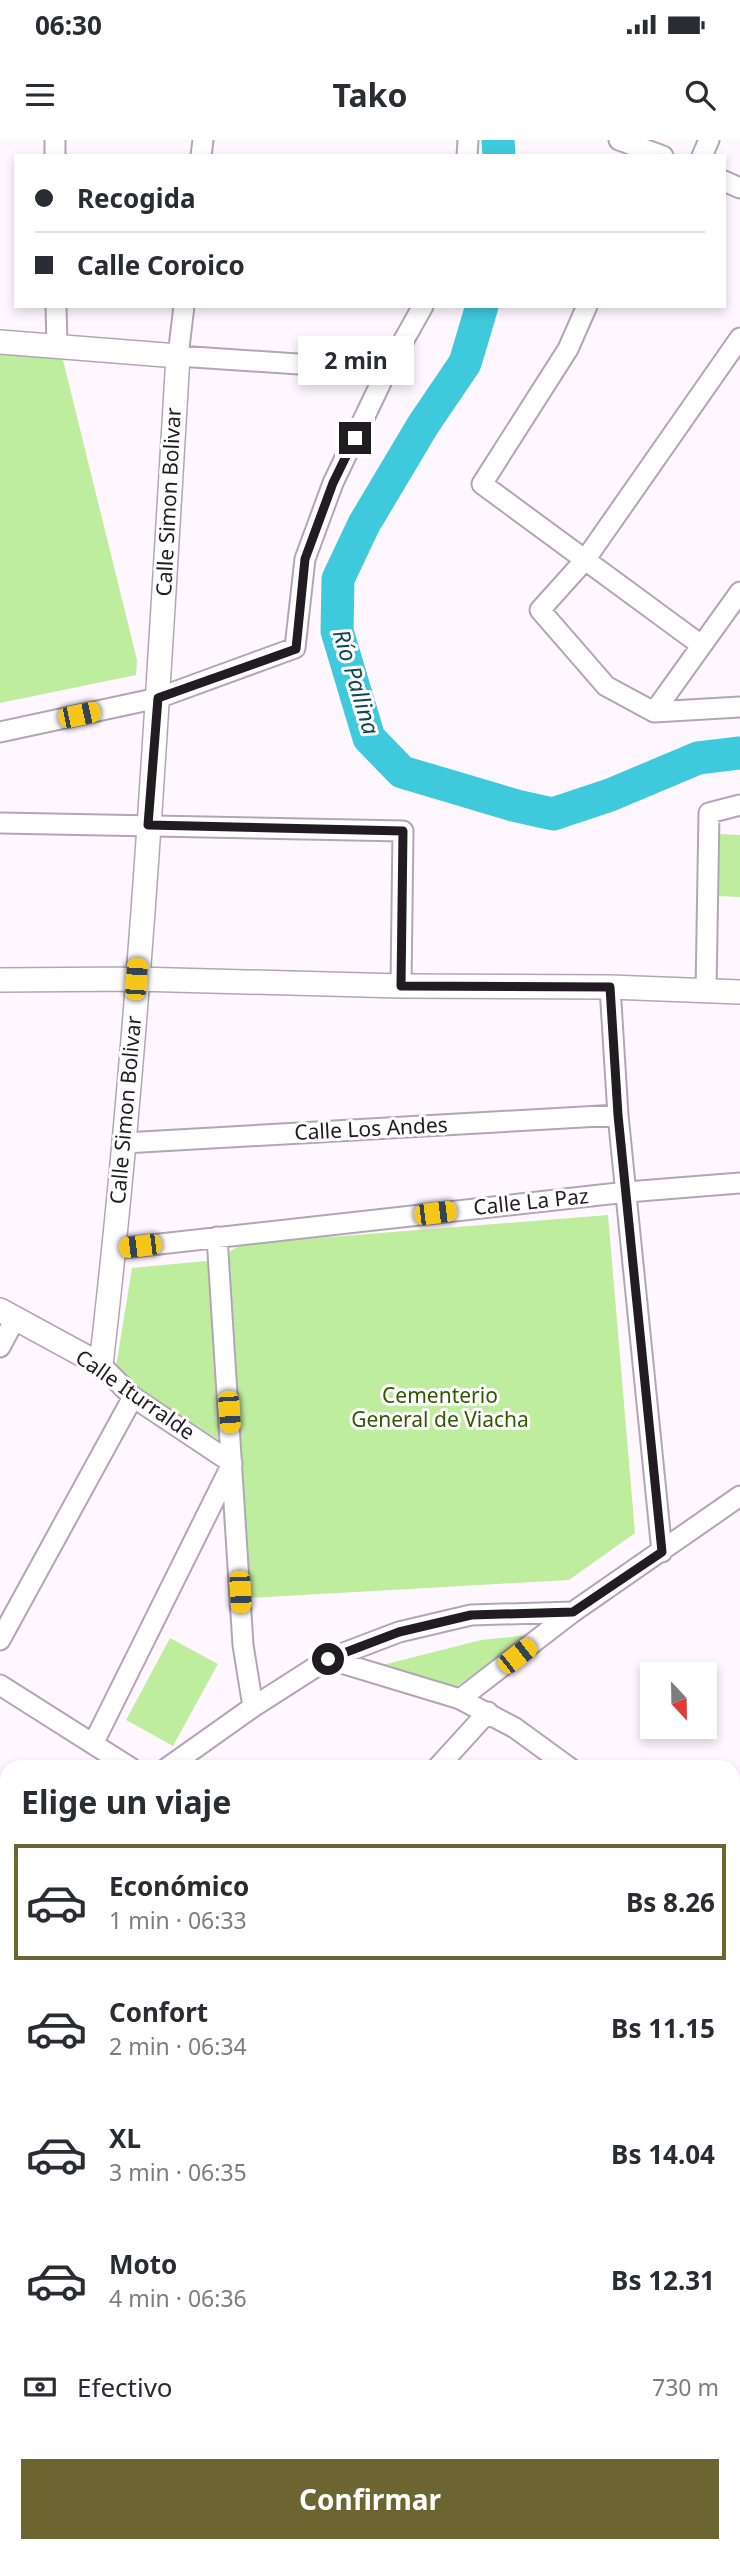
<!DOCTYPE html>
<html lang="es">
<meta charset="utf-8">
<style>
:root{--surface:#fff;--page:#f7f7f7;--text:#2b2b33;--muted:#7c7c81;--line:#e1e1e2;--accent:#6c6531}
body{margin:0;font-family:"Noto Sans",sans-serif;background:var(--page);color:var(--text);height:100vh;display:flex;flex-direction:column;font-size:26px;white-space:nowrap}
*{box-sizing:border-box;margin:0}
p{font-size:23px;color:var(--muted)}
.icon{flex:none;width:38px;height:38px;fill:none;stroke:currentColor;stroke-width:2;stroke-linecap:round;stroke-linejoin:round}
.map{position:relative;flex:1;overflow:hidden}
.side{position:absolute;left:0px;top:1620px;width:740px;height:793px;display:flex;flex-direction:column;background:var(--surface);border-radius:21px 21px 0 0;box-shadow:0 4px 10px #0003}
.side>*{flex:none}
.top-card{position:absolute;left:14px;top:14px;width:712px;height:154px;border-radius:0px;box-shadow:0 4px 10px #0003;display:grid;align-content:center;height:154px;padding:0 21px;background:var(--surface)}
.needle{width:46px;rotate:158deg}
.fabs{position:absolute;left:640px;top:1522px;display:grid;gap:14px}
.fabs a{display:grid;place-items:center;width:77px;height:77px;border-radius:0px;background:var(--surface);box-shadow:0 4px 10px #0003;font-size:35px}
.end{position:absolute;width:32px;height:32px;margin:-16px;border:9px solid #211b22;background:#fff;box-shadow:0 0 0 4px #fff}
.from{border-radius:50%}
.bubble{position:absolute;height:49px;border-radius:0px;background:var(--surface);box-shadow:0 4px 10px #0003;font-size:23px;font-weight:700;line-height:49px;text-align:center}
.car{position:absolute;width:21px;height:42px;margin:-21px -10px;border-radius:9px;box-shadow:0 0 5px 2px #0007;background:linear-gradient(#f5c518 24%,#345 0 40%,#f5c518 0 76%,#345 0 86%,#f5c518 0)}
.top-card b{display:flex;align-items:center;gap:24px;height:66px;font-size:26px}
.top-card b+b{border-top:2px solid var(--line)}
.top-card i{width:18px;height:18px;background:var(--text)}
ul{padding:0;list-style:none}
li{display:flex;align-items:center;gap:21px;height:116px;margin:0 14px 10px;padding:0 7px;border:4px solid transparent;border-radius:0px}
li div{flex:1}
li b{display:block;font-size:26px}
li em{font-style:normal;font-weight:700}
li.on{border-color:var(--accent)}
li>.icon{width:63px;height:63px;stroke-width:1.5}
h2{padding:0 21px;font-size:32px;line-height:84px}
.pay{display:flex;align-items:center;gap:18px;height:77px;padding:0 21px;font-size:26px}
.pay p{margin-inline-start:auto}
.primary-button{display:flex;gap:14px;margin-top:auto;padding:14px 21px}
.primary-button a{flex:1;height:80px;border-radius:0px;background:var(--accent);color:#fff;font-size:28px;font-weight:700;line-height:80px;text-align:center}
.status{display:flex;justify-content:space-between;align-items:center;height:49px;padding:0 35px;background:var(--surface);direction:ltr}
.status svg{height:19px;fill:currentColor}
header{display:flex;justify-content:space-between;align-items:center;height:91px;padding:0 21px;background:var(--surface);font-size:32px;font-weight:700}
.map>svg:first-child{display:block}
.green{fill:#bfed9e}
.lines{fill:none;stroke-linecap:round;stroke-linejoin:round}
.river{stroke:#3ec9dc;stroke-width:33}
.minor-casing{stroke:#b4a5b6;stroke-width:23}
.major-casing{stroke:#b4a5b6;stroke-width:26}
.highway-casing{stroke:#b4a5b6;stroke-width:30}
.minor{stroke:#fff;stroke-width:19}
.major{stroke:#fff;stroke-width:23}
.highway{stroke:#fff;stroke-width:26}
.rail{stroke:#534d54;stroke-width:5;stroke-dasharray:14 7;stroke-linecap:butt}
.route{stroke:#211b22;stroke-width:9}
.labels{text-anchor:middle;stroke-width:6;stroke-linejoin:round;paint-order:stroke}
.street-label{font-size:21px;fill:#211b22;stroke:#fff}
.park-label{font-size:21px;fill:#305800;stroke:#fff}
.water-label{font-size:23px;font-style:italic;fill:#0c4950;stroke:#fff}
</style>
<div class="status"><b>06:30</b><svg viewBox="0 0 49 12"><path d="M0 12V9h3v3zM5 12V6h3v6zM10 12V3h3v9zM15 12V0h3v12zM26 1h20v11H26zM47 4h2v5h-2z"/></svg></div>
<header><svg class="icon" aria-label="menu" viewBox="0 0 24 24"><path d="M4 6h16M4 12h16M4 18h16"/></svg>Tako<svg class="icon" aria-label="search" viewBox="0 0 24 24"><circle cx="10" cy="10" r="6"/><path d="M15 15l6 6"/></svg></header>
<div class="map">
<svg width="740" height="2412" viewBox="0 0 740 2412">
<rect width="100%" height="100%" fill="#fef7ff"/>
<path class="green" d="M0,212L62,216L137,520L136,535L0,563Z
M719,694L740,695V757L716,756Z
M608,1075L635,1393L569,1440L249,1458L229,1112L242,1104Z
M216,1120L219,1300L115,1233L132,1128Z
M529,1495L450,1551L375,1527L481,1500Z
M170,1498L218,1524L173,1606L126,1580Z"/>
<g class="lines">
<path class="river" d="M498,0L499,16
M482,166L465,223L423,285L364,384L338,439L337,491L369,598L402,632L517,666L553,674L610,655L698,618L740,613"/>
<g class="minor-casing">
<path id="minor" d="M55,0V16
M619,0L663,16
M201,16L203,0
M467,16L468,0
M702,16L709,0
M724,41L740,48
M56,166L57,205
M184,166L178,216L387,230
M587,166L568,209L482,344L701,505
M740,198L585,420L540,470L606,546L654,572L740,567
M654,572L740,452
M0,592L158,558L295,508L305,419L333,343L387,230L423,166
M1,683L403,691L401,846
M610,847L618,975L662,1412
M706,851L709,673L740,665
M124,1003L618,975
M217,1097L243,1505L253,1567
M115,1109L627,1052L740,1043
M0,1207L15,1179
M101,1225L133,1257L232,1323
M0,1500L133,1257
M328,1519L460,1559L515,1588L570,1628
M0,1545L131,1628
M460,1559L573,1472L740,1356
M93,1604L232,1324
M167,1628L253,1567L328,1519L399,1492L471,1475L573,1472
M437,1628L488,1572
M0,1744L7,1739
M733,1745L740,1750
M733,1910L740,1909
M0,1947L7,1942
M0,2046L7,2057
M0,2202L7,2199
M0,2384L7,2381
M158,2406L161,2412"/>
</g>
<g class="major-casing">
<path id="major" d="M0,202L178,216C158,552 140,890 101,1225L0,1170
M0,840L136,839L401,846L610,847L740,852"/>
</g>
<g class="highway-casing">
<path id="highway" d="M733,1857H740
M0,2151L7,2148"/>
</g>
<use href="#minor" class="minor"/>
<use href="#major" class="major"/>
<use href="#highway" class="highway"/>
<path class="rail" d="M733,1888L740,1887
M0,2182L7,2178"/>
</g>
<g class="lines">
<path class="route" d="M328,1519L399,1492L471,1475L573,1472L662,1412L618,975L610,847L401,846L403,691L148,685L158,558L296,509L305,419L333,343L355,298"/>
</g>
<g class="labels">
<g class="street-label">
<text transform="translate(169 362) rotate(-87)" y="7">Calle Simon Bolivar</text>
<text transform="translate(126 970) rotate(-85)" y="7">Calle Simon Bolivar</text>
<text transform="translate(371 989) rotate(-3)" y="7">Calle Los Andes</text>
<text transform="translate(531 1062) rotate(-6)" y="7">Calle La Paz</text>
<text transform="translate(135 1255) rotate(35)" y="7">Calle Iturralde</text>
</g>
<g class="park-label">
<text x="440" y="1263">Cementerio<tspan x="440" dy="24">General de Viacha</tspan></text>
</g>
<g class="water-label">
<text transform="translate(356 542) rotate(73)" y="8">Río Pallina</text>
</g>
</g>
</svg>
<div class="fabs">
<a><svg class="needle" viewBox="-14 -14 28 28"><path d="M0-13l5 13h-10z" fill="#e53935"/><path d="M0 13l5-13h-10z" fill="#7c7c81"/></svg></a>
</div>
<i class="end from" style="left:328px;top:1519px"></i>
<i class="end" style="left:355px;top:298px"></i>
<div class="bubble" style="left:298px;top:196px;width:116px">2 min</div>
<i class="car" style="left:79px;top:575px;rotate:78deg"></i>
<i class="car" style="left:136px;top:839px;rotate:4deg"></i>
<i class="car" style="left:435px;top:1073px;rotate:83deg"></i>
<i class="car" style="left:140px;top:1106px;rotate:263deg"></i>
<i class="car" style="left:229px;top:1272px;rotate:176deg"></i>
<i class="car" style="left:240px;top:1452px;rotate:177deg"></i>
<i class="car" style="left:517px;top:1516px;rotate:52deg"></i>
<div class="top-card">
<b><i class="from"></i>Recogida</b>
<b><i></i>Calle Coroico</b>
</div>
<section class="side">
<h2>Elige un viaje</h2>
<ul>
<li class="on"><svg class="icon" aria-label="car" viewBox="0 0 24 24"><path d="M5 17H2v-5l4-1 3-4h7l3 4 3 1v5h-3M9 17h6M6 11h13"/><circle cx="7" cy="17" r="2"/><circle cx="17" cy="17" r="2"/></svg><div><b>Económico</b><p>1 min · 06:33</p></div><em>Bs 8.26</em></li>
<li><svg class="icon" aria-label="car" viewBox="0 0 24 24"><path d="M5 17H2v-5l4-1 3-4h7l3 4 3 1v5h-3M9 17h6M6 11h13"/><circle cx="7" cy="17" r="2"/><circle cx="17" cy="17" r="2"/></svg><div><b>Confort</b><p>2 min · 06:34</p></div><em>Bs 11.15</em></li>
<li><svg class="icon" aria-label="car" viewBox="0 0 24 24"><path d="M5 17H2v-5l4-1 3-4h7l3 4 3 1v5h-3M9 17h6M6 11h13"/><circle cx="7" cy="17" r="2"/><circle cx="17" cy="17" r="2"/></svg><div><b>XL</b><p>3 min · 06:35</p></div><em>Bs 14.04</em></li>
<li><svg class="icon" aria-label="car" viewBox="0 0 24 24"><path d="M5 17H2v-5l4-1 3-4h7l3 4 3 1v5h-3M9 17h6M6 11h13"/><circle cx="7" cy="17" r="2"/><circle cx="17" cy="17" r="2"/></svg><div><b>Moto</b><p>4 min · 06:36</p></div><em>Bs 12.31</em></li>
</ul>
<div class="pay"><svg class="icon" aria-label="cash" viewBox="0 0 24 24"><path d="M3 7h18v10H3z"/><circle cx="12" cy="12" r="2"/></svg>Efectivo<p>730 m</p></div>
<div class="primary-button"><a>Confirmar</a></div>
</section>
</div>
